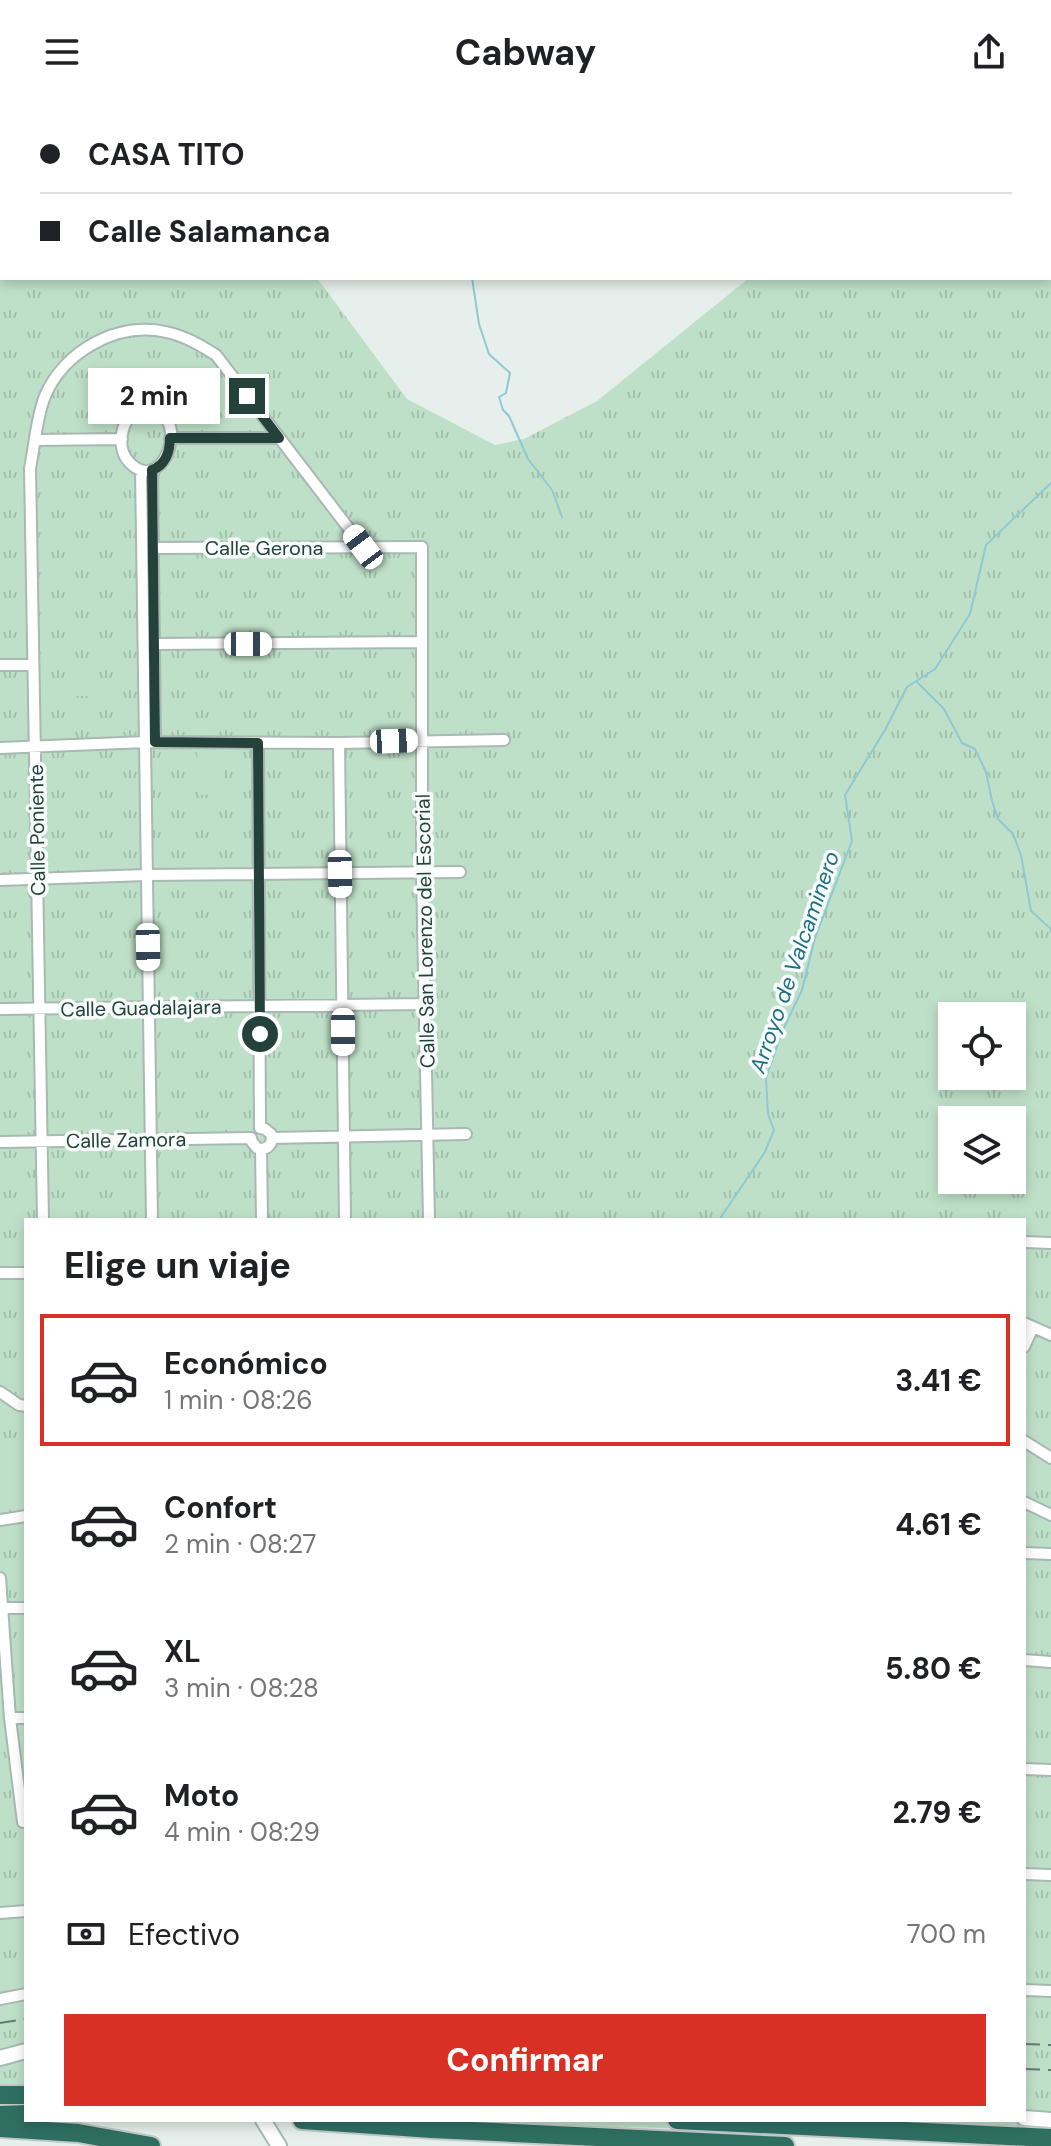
<!DOCTYPE html>
<html lang="es">
<meta charset="utf-8">
<style>
:root{--surface:#fff;--page:#f2f2f2;--text:#202124;--muted:#757577;--line:#e0e0e0;--accent:#d93025}
body{margin:0;font-family:"DM Sans",sans-serif;background:var(--page);color:var(--text);height:100vh;display:flex;flex-direction:column;font-size:30px;white-space:nowrap}
*{box-sizing:border-box;margin:0}
p{font-size:26px;color:var(--muted)}
.icon{flex:none;width:44px;height:44px;fill:none;stroke:currentColor;stroke-width:2;stroke-linecap:round;stroke-linejoin:round}
.map{position:relative;flex:1;overflow:hidden}
.drawer{position:absolute;left:24px;top:1114px;width:1002px;height:904px;display:flex;flex-direction:column;background:var(--surface);border-radius:0px;box-shadow:0 4px 12px #0003}
.drawer>*{flex:none}
.top-card{position:absolute;left:0px;top:0px;width:1052px;height:176px;box-shadow:0 4px 12px #0003;display:grid;align-content:center;height:176px;padding:0 40px;background:var(--surface)}
.fabs{position:absolute;left:938px;top:898px;display:grid;gap:16px}
.fabs a{display:grid;place-items:center;width:88px;height:88px;border-radius:0px;background:var(--surface);box-shadow:0 4px 12px #0003;font-size:40px}
.end{position:absolute;width:36px;height:36px;margin:-18px;border:10px solid #24423a;background:#fff;box-shadow:0 0 0 4px #fff}
.from{border-radius:50%}
.bubble{position:absolute;height:56px;border-radius:0px;background:var(--surface);box-shadow:0 4px 12px #0003;font-size:26px;font-weight:700;line-height:56px;text-align:center}
.car{position:absolute;width:24px;height:48px;margin:-24px -12px;border-radius:10px;box-shadow:0 0 6px 2px #0007;background:linear-gradient(#fff 24%,#345 0 40%,#fff 0 76%,#345 0 86%,#fff 0)}
.top-card b{display:flex;align-items:center;gap:28px;height:76px;font-size:30px}
.top-card b+b{border-top:2px solid var(--line)}
.top-card i{width:20px;height:20px;background:var(--text)}
ul{padding:0;list-style:none}
li{display:flex;align-items:center;gap:24px;height:132px;margin:0 16px 12px;padding:0 24px;border:4px solid transparent;border-radius:0px}
li div{flex:1}
li b{display:block;font-size:30px}
li em{font-style:normal;font-weight:700}
li.selected{border-color:var(--accent)}
li>.icon{width:72px;height:72px;stroke-width:1.5}
h2{padding:0 40px;font-size:36px;line-height:96px}
.pay{display:flex;align-items:center;gap:20px;height:88px;padding:0 40px;font-size:30px}
.pay p{margin-inline-start:auto}
.button{display:flex;gap:16px;margin-top:auto;padding:16px 40px}
.button a{flex:1;height:92px;border-radius:0px;background:var(--accent);color:#fff;font-size:32px;font-weight:700;line-height:92px;text-align:center}
header{display:flex;justify-content:space-between;align-items:center;height:104px;padding:0 40px;background:var(--surface);font-size:36px;font-weight:700}
.map>svg:first-child{display:block}
.park{fill:url(#park-tufts);fill-rule:evenodd}
.pitch{fill:#bfe0c8}
.lines{fill:none;stroke-linecap:round;stroke-linejoin:round}
.stream{stroke:#8ec9d4;stroke-width:2}
.street-casing{stroke:#a8b8b2;stroke-width:14}
.secondary-casing{stroke:#a4bbb3;stroke-width:18}
.highway-casing{stroke:#c2cac8;stroke-width:22}
.street{stroke:#fff;stroke-width:10}
.secondary{stroke:#fff;stroke-width:14}
.highway{stroke:#2f6f62;stroke-width:18}
.rail{stroke:#5f7d75;stroke-width:2;stroke-dasharray:16 8;stroke-linecap:butt}
.route{stroke:#24423a;stroke-width:10}
.labels{text-anchor:middle;stroke-width:7;stroke-linejoin:round;paint-order:stroke}
.street-label{font-size:20px;fill:#24423a;stroke:#f7fbf9}
.water-label{font-size:22px;font-style:italic;fill:#1c6f80;stroke:#f7fbf9}
</style>
<header><svg class="icon" aria-label="menu" viewBox="0 0 24 24"><path d="M4 6h16M4 12h16M4 18h16"/></svg>Cabway<svg class="icon" aria-label="share" viewBox="0 0 24 24"><path d="M12 15V3M7 8l5-5 5 5M5 13v7h14v-7"/></svg></header>
<div class="map">
<svg width="1051" height="2042" viewBox="0 0 1051 2042">
<defs>
<pattern id="park-tufts" width="24" height="20" patternUnits="userSpaceOnUse" patternTransform="scale(2)"><rect width="24" height="20" fill="#bfe0c8"/><path d="M3 7l-1-3M5 7V3M7 7l1-3M15 17l-1-3M17 17v-4M19 17l1-3" fill="none" stroke="#a4c1ad"/></pattern>
</defs>
<rect width="100%" height="100%" fill="#e6efeb"/>
<path class="park" d="M857,0H1051V2032L279,2016H1024V1116H26V2011L0,2010V138L2,137V174H317L407,295L495,341L524,335L597,297L749,174H1050V2H856ZM952,912H1012V972H952ZM952,1016H1012V1076H952Z"/>
<path class="pitch" d="M88,558L89,592H73L72,559Z
M197,644H222L223,690L199,691Z
M15,1343L19,1387L0,1388V1344Z
M15,1562H26V1587H15Z
M1024,1717L1051,1719V1736L1024,1734Z"/>
<g class="lines">
<path class="stream" d="M407,0V2
M472,174L479,220L489,250L510,269L506,289L499,293L503,306L509,312L528,355L552,386L562,413
M917,578L944,605L962,639L975,645L986,668L992,697L998,715L1013,730L1021,751L1031,807L1051,825V828
M719,1116L765,1048L774,1026L768,1010L766,974L782,928L802,886L815,834L852,737L845,691L885,626L907,583L935,565L970,510L986,441L1051,379"/>
<g class="street-casing">
<path id="street" d="M141,305C197,301 164,396 129,358C115,343 121,312 141,305Z
M170,334H279
M36,336L122,335
M141,366L152,1116
M152,366L155,638
M154,444L422,443V768L429,1116
M155,540L422,538
M0,561H33
M258,639L260,1024
M339,639L345,1116
M0,644L146,638L339,639L504,636
M0,776L147,771L460,768
M0,905L426,900
M251,1034L252,1038L257,1044C267,1047 274,1040 271,1030L265,1025L260,1024
M272,1034L466,1030
M0,1038L251,1034
M261,1045L262,1116
M43,1116L30,364C35,340 36,315 45,292C64,247 118,217 166,228C185,232 200,241 216,251L363,443
M1024,1138L1051,1139
M0,1169H26
M1024,1219L1051,1231
M1024,1243L1033,1223
M0,1288L19,1301L26,1302
M1024,1337L1051,1354
M1024,1398L1051,1411
M0,1416L26,1412
M1024,1449L1051,1450
M0,1474L10,1614L23,1718H26
M2,1504H26
M1024,1556L1051,1558
M10,1614H26
M1024,1665L1051,1666
M1024,1770L1051,1771
M0,1809L26,1807
M1024,1886L1051,1887
M0,1895L26,1890"/>
</g>
<g class="secondary-casing">
<path id="secondary" d="M0,1954L26,1947
M1024,2014L1051,2016
M263,2016L279,2042"/>
</g>
<g class="highway-casing">
<path id="highway" d="M0,1991H26
M0,2011L26,2010
M302,2016L432,2025L785,2042
M677,2016L1051,2034
M0,2024L78,2029L151,2042"/>
</g>
<use href="#street" class="street"/>
<use href="#secondary" class="secondary"/>
<use href="#highway" class="highway"/>
<path class="rail" d="M0,1919L26,1915
M1024,1940L1051,1941
M1024,1965L1051,1966"/>
</g>
<g class="lines">
<path class="route" d="M247,292L279,334H170C170,348 165,361 152,366L155,638L258,639L260,930"/>
</g>
<g class="labels">
<g class="street-label">
<text x="264" y="451">Calle Gerona</text>
<text transform="translate(37 726) rotate(-91)" y="7">Calle Poniente</text>
<text transform="translate(425 827) rotate(-91)" y="7">Calle San Lorenzo del Escorial</text>
<text transform="translate(141 904) rotate(-1)" y="7">Calle Guadalajara</text>
<text transform="translate(126 1036) rotate(-1)" y="7">Calle Zamora</text>
</g>
<g class="water-label">
<text transform="translate(794 858) rotate(-71)" y="8">Arroyo de Valcaminero</text>
</g>
</g>
</svg>
<div class="fabs">
<a><svg class="icon" aria-label="locate" viewBox="0 0 24 24"><circle cx="12" cy="12" r="6"/><path d="M12 2v4M12 18v4M2 12h4M18 12h4"/></svg></a>
<a><svg class="icon" aria-label="layers" viewBox="0 0 24 24"><path d="M12 4l9 5-9 5-9-5zM3 14l9 5 9-5"/></svg></a>
</div>
<i class="end from" style="left:260px;top:930px"></i>
<i class="end" style="left:247px;top:292px"></i>
<div class="bubble" style="left:88px;top:264px;width:132px">2 min</div>
<i class="car" style="left:363px;top:443px;rotate:323deg"></i>
<i class="car" style="left:248px;top:540px;rotate:90deg"></i>
<i class="car" style="left:394px;top:637px;rotate:88deg"></i>
<i class="car" style="left:340px;top:770px;rotate:179deg"></i>
<i class="car" style="left:148px;top:843px;rotate:179deg"></i>
<i class="car" style="left:343px;top:928px;rotate:180deg"></i>
<div class="top-card">
<b><i class="from"></i>CASA TITO</b>
<b><i></i>Calle Salamanca</b>
</div>
<section class="drawer">
<h2>Elige un viaje</h2>
<ul>
<li class="selected"><svg class="icon" aria-label="car" viewBox="0 0 24 24"><path d="M5 17H2v-5l4-1 3-4h7l3 4 3 1v5h-3M9 17h6M6 11h13"/><circle cx="7" cy="17" r="2"/><circle cx="17" cy="17" r="2"/></svg><div><b>Económico</b><p>1 min · 08:26</p></div><em>3.41 €</em></li>
<li><svg class="icon" aria-label="car" viewBox="0 0 24 24"><path d="M5 17H2v-5l4-1 3-4h7l3 4 3 1v5h-3M9 17h6M6 11h13"/><circle cx="7" cy="17" r="2"/><circle cx="17" cy="17" r="2"/></svg><div><b>Confort</b><p>2 min · 08:27</p></div><em>4.61 €</em></li>
<li><svg class="icon" aria-label="car" viewBox="0 0 24 24"><path d="M5 17H2v-5l4-1 3-4h7l3 4 3 1v5h-3M9 17h6M6 11h13"/><circle cx="7" cy="17" r="2"/><circle cx="17" cy="17" r="2"/></svg><div><b>XL</b><p>3 min · 08:28</p></div><em>5.80 €</em></li>
<li><svg class="icon" aria-label="car" viewBox="0 0 24 24"><path d="M5 17H2v-5l4-1 3-4h7l3 4 3 1v5h-3M9 17h6M6 11h13"/><circle cx="7" cy="17" r="2"/><circle cx="17" cy="17" r="2"/></svg><div><b>Moto</b><p>4 min · 08:29</p></div><em>2.79 €</em></li>
</ul>
<div class="pay"><svg class="icon" aria-label="cash" viewBox="0 0 24 24"><path d="M3 7h18v10H3z"/><circle cx="12" cy="12" r="2"/></svg>Efectivo<p>700 m</p></div>
<div class="button"><a>Confirmar</a></div>
</section>
</div>
